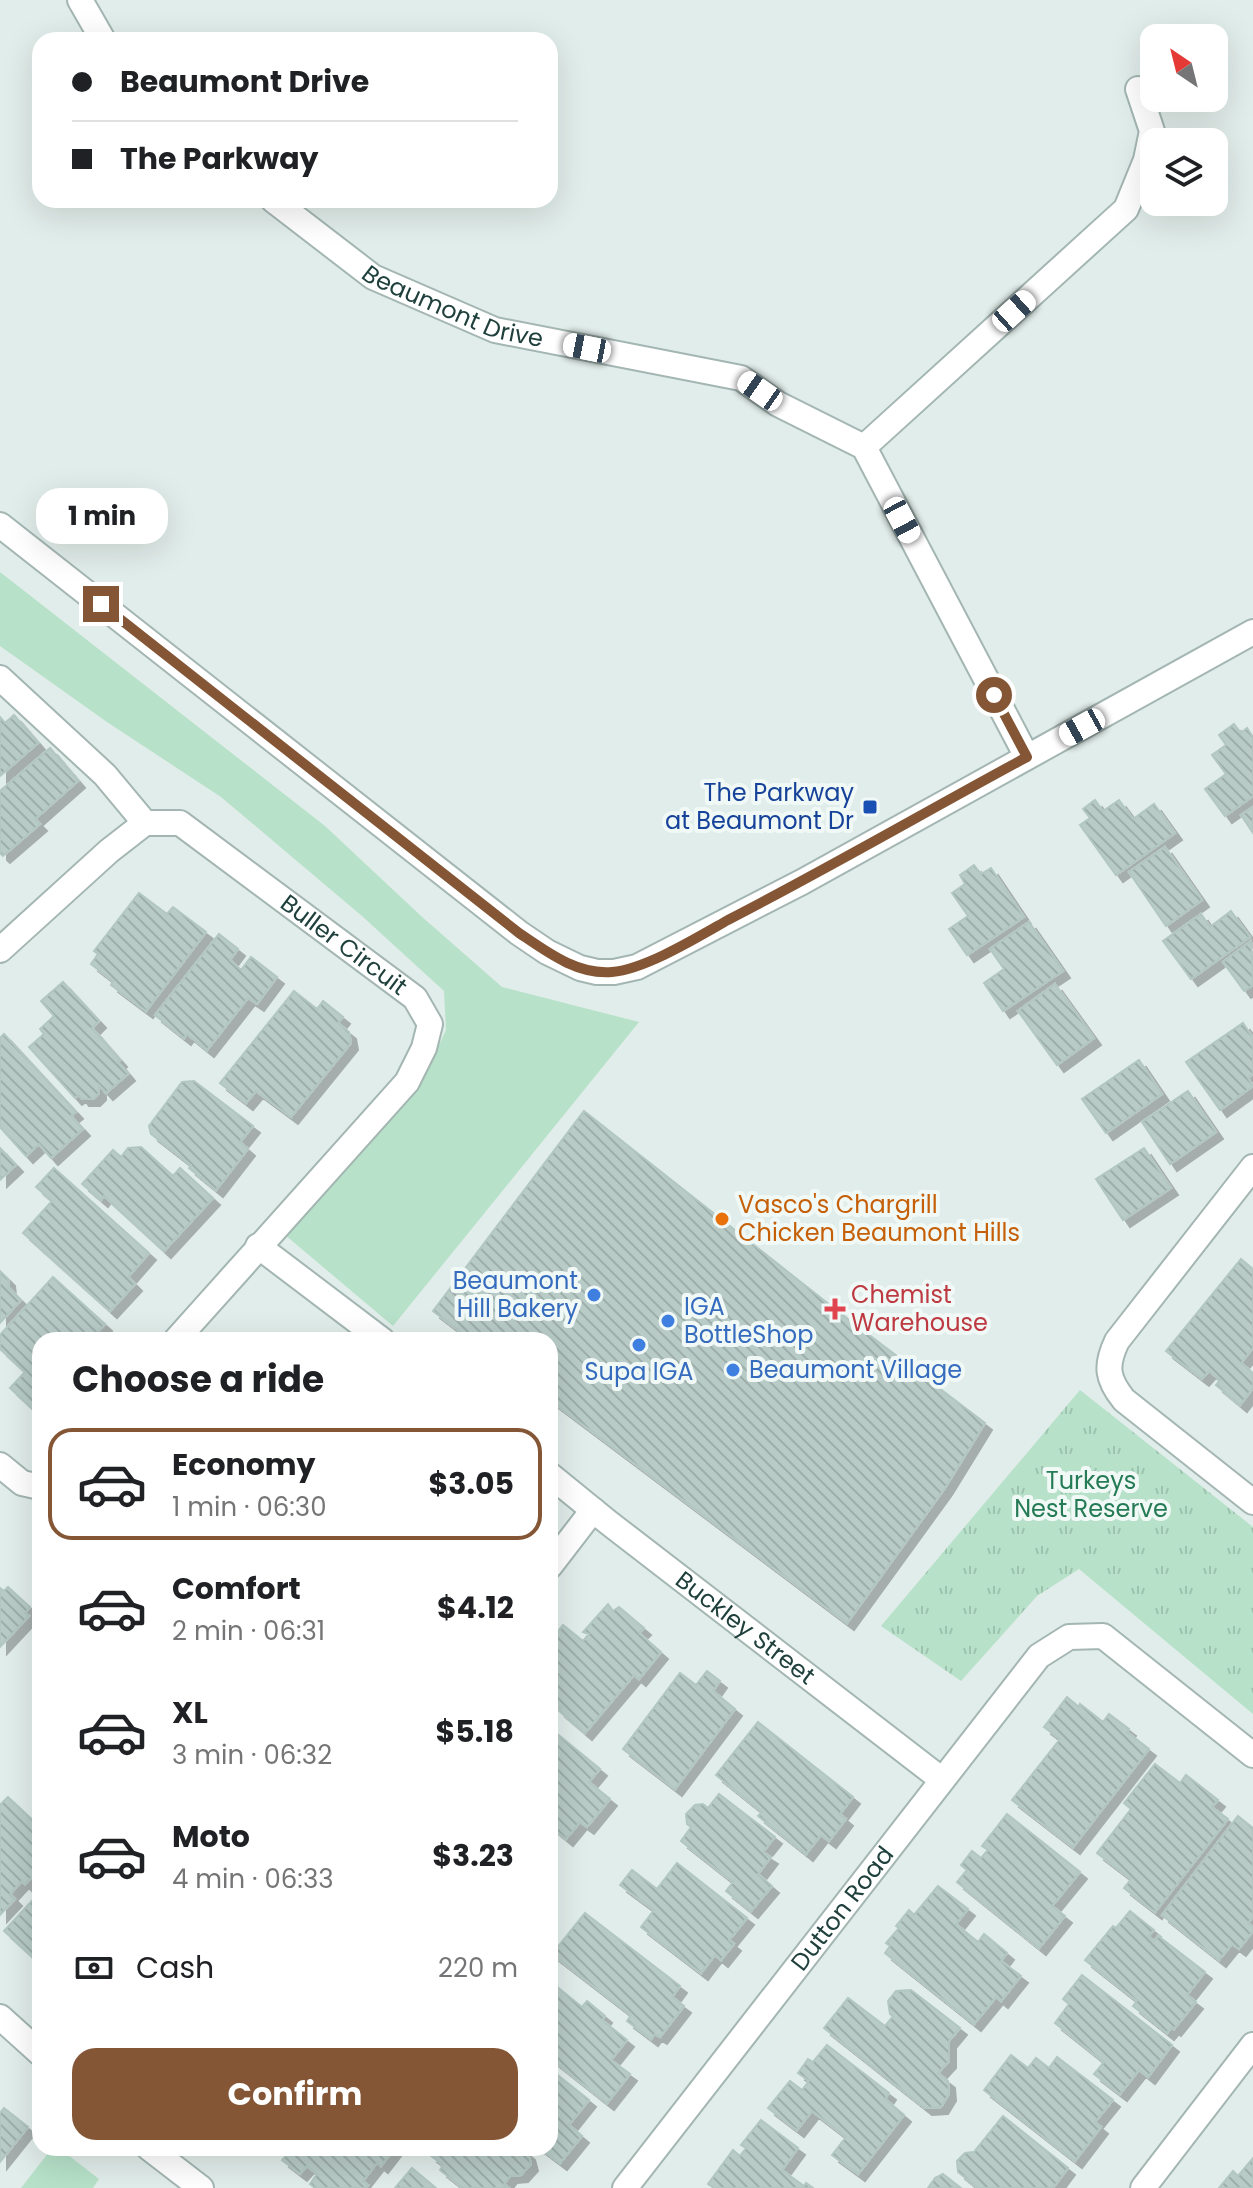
<!DOCTYPE html>
<meta charset="utf-8">
<style>
:root{--surface:#fff;--page:#f6f6f6;--text:#202124;--muted:#757577;--line:#e0e0e0;--accent:#845636}
body{margin:0;font-family:Poppins,sans-serif;background:var(--page);color:var(--text);height:100vh;display:flex;flex-direction:column;font-size:30px;white-space:nowrap}
*{box-sizing:border-box;margin:0}
p{font-size:26px;color:var(--muted)}
.icon{flex:none;width:44px;height:44px;fill:none;stroke:currentColor;stroke-width:2;stroke-linecap:round;stroke-linejoin:round}
.map{position:relative;flex:1;overflow:hidden}
.panel{position:absolute;left:32px;top:1332px;width:526px;height:824px;display:flex;flex-direction:column;background:var(--surface);border-radius:24px;box-shadow:0 8px 32px #0002}
.panel>*{flex:none}
.top-card{position:absolute;left:32px;top:32px;width:526px;height:176px;border-radius:24px;box-shadow:0 8px 32px #0002;display:grid;align-content:center;height:176px;padding:0 40px;background:var(--surface)}
.needle{width:52px;rotate:325deg}
.buttons{position:absolute;left:1140px;top:24px;display:grid;gap:16px}
.buttons a{display:grid;place-items:center;width:88px;height:88px;border-radius:16px;background:var(--surface);box-shadow:0 8px 32px #0002;font-size:40px}
.end{position:absolute;width:36px;height:36px;margin:-18px;border:10px solid #845636;background:#fff;box-shadow:0 0 0 4px #fff}
.from{border-radius:50%}
.bubble{position:absolute;height:56px;border-radius:24px;background:var(--surface);box-shadow:0 8px 32px #0002;font-size:26px;font-weight:700;line-height:56px;text-align:center}
.car{position:absolute;width:24px;height:48px;margin:-24px -12px;border-radius:10px;box-shadow:0 0 6px 2px #0007;background:linear-gradient(#fff 24%,#345 0 40%,#fff 0 76%,#345 0 86%,#fff 0)}
.top-card b{display:flex;align-items:center;gap:28px;height:76px;font-size:30px}
.top-card b+b{border-top:2px solid var(--line)}
.top-card i{width:20px;height:20px;background:var(--text)}
ul{padding:0;list-style:none}
li{display:flex;align-items:center;gap:24px;height:112px;margin:0 16px 12px;padding:0 24px;border:4px solid transparent;border-radius:24px}
li div{flex:1}
li b{display:block;font-size:30px}
li em{font-style:normal;font-weight:700}
li.active{border-color:var(--accent)}
li>.icon{width:72px;height:72px;stroke-width:1.5}
h2{padding:0 40px;font-size:36px;line-height:96px}
.pay{display:flex;align-items:center;gap:20px;height:88px;padding:0 40px;font-size:30px}
.pay p{margin-inline-start:auto}
.primary-button{display:flex;gap:16px;margin-top:auto;padding:16px 40px}
.primary-button a{flex:1;height:92px;border-radius:24px;background:var(--accent);color:#fff;font-size:32px;font-weight:700;line-height:92px;text-align:center}
.map>svg:first-child{display:block}
.green{fill:#b7e1c9}
.park{fill:url(#park-tufts)}
.building{fill:url(#building-back-hatch);stroke:#b2c7c2;stroke-width:2;filter:url(#shadow)}
.lines{fill:none;stroke-linecap:round;stroke-linejoin:round}
.minor-casing{stroke:#a3b6b2;stroke-width:28}
.minor{stroke:#fff;stroke-width:24}
.route{stroke:#845636;stroke-width:10}
.transit-dot{fill:#1a4fb4;stroke:#f1f9f7;stroke-width:3}
.food-dot{fill:#e8710a;stroke:#f1f9f7;stroke-width:3}
.shop-dot{fill:#3f7fe0;stroke:#f1f9f7;stroke-width:3}
.health-dot{fill:#e0444e;stroke:#f1f9f7;stroke-width:3}
.labels{text-anchor:middle;stroke-width:8;stroke-linejoin:round;paint-order:stroke}
.street-label{font-size:24px;fill:#1f403c;stroke:#f1f9f7}
.transit-label{font-size:24px;fill:#164399;stroke:#f1f9f7;text-anchor:end}
.food-label{font-size:24px;fill:#c56008;stroke:#f1f9f7;text-anchor:start}
.shop-label{font-size:24px;fill:#366cbe;stroke:#f1f9f7;text-anchor:start}
.health-label{font-size:24px;fill:#be3a42;stroke:#f1f9f7;text-anchor:start}
.park-label{font-size:24px;fill:#257b55;stroke:#f1f9f7}
</style>
<div class="map">
<svg width="1253" height="2188" viewBox="0 0 1253 2188">
<defs>
<pattern id="park-tufts" width="24" height="20" patternUnits="userSpaceOnUse" patternTransform="scale(2)"><rect width="24" height="20" fill="#b7e1c9"/><path d="M3 7l-1-3M5 7V3M7 7l1-3M15 17l-1-3M17 17v-4M19 17l1-3" fill="none" stroke="#9dc2ae"/></pattern>
<pattern id="building-back-hatch" width="6" height="6" patternUnits="userSpaceOnUse" patternTransform="scale(2)"><rect width="6" height="6" fill="#b8cbc6"/><path d="M-1 5l2 2M0 0l6 6M5-1l2 2" fill="none" stroke="#9eafab"/></pattern>
<filter id="shadow"><feDropShadow dx="7" dy="7" stdDeviation="0" flood-color="#0004"/></filter>
</defs>
<rect width="100%" height="100%" fill="#e1edea"/>
<path class="green" d="M0,572L325,826L421,916L502,987L639,1022L393,1326L278,1229L425,1075L446,1030L444,991L362,916L221,797L107,722L0,646Z
M52,2148H59L99,2179L93,2188H21Z"/>
<path class="park" d="M1080,1390L1253,1527V1714L1079,1569L1037,1596L961,1681L881,1626Z"/>
<path class="building" d="M14,715L38,743L0,776V717L5,723Z
M1234,724L1241,733L1247,728L1253,737V796L1225,816L1205,789L1226,774L1212,755L1226,745L1219,735Z
M50,748L78,781L35,819L40,824L3,856L0,853V791Z
M1095,800L1103,811L1119,800L1133,819L1154,804L1175,833L1116,875L1080,825L1090,818L1083,809Z
M1253,807V833L1241,815Z
M1165,847L1202,900L1166,926L1129,872Z
M974,865L981,874L991,868L1024,917L967,955L949,929L968,916L952,893L965,884L960,875Z
M139,893L167,914L173,907L206,932L146,1011L111,985L113,981L91,964L98,954L94,951Z
M1231,911L1250,937L1191,979L1163,941L1201,914L1210,927Z
M1029,922L1063,971L1003,1011L984,983L1004,969L990,949Z
M219,934L238,949L230,960L241,970L251,957L277,977L257,1004L248,998L207,1050L187,1034L184,1038L155,1015Z
M1251,941L1253,985L1244,991L1223,962Z
M63,982L99,1021L92,1028L120,1060L118,1062L128,1074L106,1093L99,1085V1093L93,1099H82L79,1095L75,1098L29,1047L44,1034L40,1029L54,1016L41,1001Z
M1055,984L1094,1038L1057,1065L1018,1011Z
M294,991L317,1009L323,1001L343,1017L338,1023L349,1032L351,1043L291,1117L256,1091L246,1103L220,1083Z
M1243,1023L1253,1038V1074L1248,1078L1253,1086L1220,1110L1186,1062Z
M4,1034L76,1112L71,1116L83,1129L51,1158L39,1144L26,1156L0,1127V1038Z
M1139,1060L1162,1094L1106,1133L1082,1099Z
M194,1081L253,1126L240,1142L248,1149L216,1190L189,1168L191,1165L151,1134L149,1126L182,1082Z
M1188,1091L1216,1132L1170,1164L1142,1122Z
M584,1111L835,1309L985,1423L945,1488L847,1623L550,1400V1340H471L433,1311Z
M141,1147L173,1176L180,1168L213,1198L164,1251L104,1196L101,1200L82,1184L113,1150L121,1157L128,1148Z
M0,1148L16,1165L0,1180Z
M1144,1148L1171,1188L1123,1220L1096,1179Z
M54,1168L149,1253L128,1277L135,1284L110,1311L23,1233L52,1201L36,1187Z
M1241,1259L1253,1269V1348L1241,1363L1253,1373V1388L1240,1405L1216,1385L1220,1380L1209,1371L1202,1379L1166,1351Z
M0,1271L8,1279L9,1288L21,1300L0,1323Z
M53,1277L105,1324L90,1340H40V1408L36,1412L10,1388L25,1372L0,1349V1335Z
M8,1587L30,1607L25,1613L29,1616L0,1647V1588L4,1591Z
M608,1604L613,1611L619,1607L644,1628L639,1633L661,1652L639,1679L634,1675L585,1733L558,1710L560,1708L550,1700V1689L559,1677L550,1669V1641L563,1625L583,1641L589,1634L583,1632Z
M707,1671L720,1681L713,1691L735,1709L675,1789L623,1749L680,1673L696,1685Z
M1067,1697L1079,1707L1080,1704L1103,1722L1109,1714L1129,1729L1127,1732L1149,1749L1073,1847L1012,1800L1060,1739L1044,1727Z
M758,1722L853,1797L840,1814L846,1819L829,1841L821,1835L806,1854L758,1816L762,1812L716,1775Z
M550,1728L600,1769L589,1782L610,1799L587,1827L580,1822L566,1839L550,1826Z
M1155,1764L1180,1783L1186,1775L1218,1800L1212,1807L1228,1819L1155,1912L1124,1888L1131,1879L1097,1853L1131,1809L1124,1803Z
M719,1794L775,1837L763,1852L771,1857L758,1874L772,1886L751,1911L726,1891L733,1882L681,1841L691,1827L687,1824L686,1814L695,1805L703,1804L708,1808Z
M8,1797L40,1827V1869L25,1884L22,1881L10,1894L15,1899L0,1915V1805Z
M1007,1814L1080,1872L1052,1906L1065,1916L1039,1948L957,1882L967,1870L961,1865L972,1851L981,1858L988,1850L982,1846Z
M1238,1816L1253,1828V1917L1248,1923L1253,1927V1931L1239,1949L1232,1944L1219,1960L1162,1915Z
M677,1863L747,1918L729,1940L734,1944L721,1960L715,1955L701,1973L641,1927L654,1910L620,1885L632,1870L657,1889Z
M938,1886L968,1909L956,1924L978,1942L984,1934L1007,1953L1001,1961L1021,1976L1001,2001L996,1997L974,2024L885,1953L890,1946L886,1943L899,1928L896,1926L909,1910L914,1915Z
M40,1892V1964L4,1931Z
M1130,1911L1154,1930L1148,1936L1154,1941L1158,1936L1205,1972L1187,1995L1196,2002L1174,2029L1172,2027L1167,2033L1133,2006L1137,2001L1085,1960L1113,1926L1116,1928Z
M585,1913L680,1986L672,1997L684,2006L660,2037L655,2034L651,2039L627,2021L631,2015L552,1954Z
M1082,1975L1172,2045L1148,2077L1139,2070L1120,2094L1094,2074L1104,2062L1055,2023L1069,2004L1063,1999Z
M556,1986L582,2007L587,2001L605,2016L602,2020L627,2040L611,2060L630,2074L607,2103L550,2058V1994Z
M911,1990L960,2028L949,2041V2061L938,2073L948,2081L949,2094L941,2107L925,2108L824,2028L848,1998L885,2026L893,2016L890,2014L888,2001L896,1991Z
M827,2045L889,2093L885,2099L904,2115L858,2174L832,2155L846,2137L812,2111L797,2130L768,2108L790,2081L802,2090L809,2081L798,2073L808,2059L813,2062Z
M1011,2055L1028,2068L1036,2058L1049,2068L1057,2057L1113,2100L1095,2122L1101,2127L1075,2161L984,2090Z
M550,2069L589,2100L569,2125L582,2136L560,2163L540,2148H550Z
M4,2108L28,2127L0,2162V2113Z
M1003,2116L1068,2168L1053,2188H978L958,2172L957,2161L965,2153L974,2152Z
M761,2120L798,2148L782,2170L804,2186L806,2183L813,2188H714L708,2184L733,2150L740,2156L746,2148L741,2145Z
M292,2148H395L381,2166L377,2163L363,2181L368,2185L365,2188H315L310,2184L317,2174L307,2166L300,2174L282,2160Z
M436,2148H522L528,2153L531,2164L521,2175L510,2176L504,2184L509,2188H463L440,2170L443,2165L430,2155Z
M1253,2158V2188H1219L1233,2171L1238,2176Z
M412,2168L436,2188H395Z
M943,2174L961,2188H928L935,2178Z"/>
<g class="lines">
<g class="minor-casing">
<g id="minor">
<path d="M80,0L103,40"/>
<path id="s1" d="M273,200L373,277L495,330L741,378L778,404L864,447L1027,757"/>
<path d="M864,447L1126,209L1146,160L1152,131L1138,89"/>
<path d="M0,525L519,933L547,952L580,968L597,972H614L637,967L802,882L1253,632"/>
<path d="M0,678L105,775L145,823"/>
<path id="s2" d="M0,950L109,851L145,823H180L415,998L430,1024L424,1048L407,1082L176,1340"/>
<path d="M1253,1167L1117,1341C1105,1366 1107,1379 1124,1400L1253,1502"/>
<path d="M258,1246L382,1340"/>
<path d="M0,1465L22,1483L40,1487"/>
<path id="s3" d="M550,1475L609,1523L941,1779"/>
<path d="M550,1566L593,1510"/>
<path d="M0,2017L40,2053"/>
<path d="M149,2148L201,2188"/>
<path id="s4" d="M625,2188L1039,1656L1069,1637L1103,1636L1253,1755"/>
<path d="M1143,2188L1253,2045"/>
</g>
</g>
<use href="#minor" class="minor"/>
</g>
<g class="lines">
<path class="route" d="M101,604L519,933C547,952 577,975 612,972C646,969 698,937 728,920C829,868 927,811 1027,757L994,695"/>
</g>
<rect class="transit-dot" x="862" y="799" width="16" height="16" rx="4"/>
<circle class="food-dot" cx="722" cy="1219" r="8"/>
<g class="shop-dot">
<circle cx="594" cy="1295" r="8"/>
<circle cx="668" cy="1321" r="8"/>
<circle cx="639" cy="1345" r="8"/>
<circle cx="733" cy="1370" r="8"/>
</g>
<path class="health-dot" d="M831 1297h8v8h8v8h-8v8h-8v-8h-8v-8h8z"/>
<g class="labels">
<g class="street-label">
<text dy="8" stroke="none"><textPath href="#s1" startOffset="212">Beaumont Drive</textPath></text>
<text dy="8" stroke="none"><textPath href="#s2" startOffset="432">Buller Circuit</textPath></text>
<text dy="8" stroke="none"><textPath href="#s3" startOffset="248">Buckley Street</textPath></text>
<text dy="8" stroke="none"><textPath href="#s4" startOffset="354">Dutton Road</textPath></text>
</g>
<g class="transit-label">
<text x="854" y="801">The Parkway<tspan x="854" dy="28">at Beaumont Dr</tspan></text>
</g>
<g class="food-label">
<text x="738" y="1213">Vasco's Chargrill<tspan x="738" dy="28">Chicken Beaumont Hills</tspan></text>
</g>
<g class="shop-label">
<text x="578" y="1289" text-anchor="end">Beaumont<tspan x="578" dy="28">Hill Bakery</tspan></text>
<text x="684" y="1315">IGA<tspan x="684" dy="28">BottleShop</tspan></text>
<text x="749" y="1378">Beaumont Village</text>
<text x="639" y="1380" text-anchor="middle">Supa IGA</text>
</g>
<g class="health-label">
<text x="851" y="1303">Chemist<tspan x="851" dy="28">Warehouse</tspan></text>
</g>
<g class="park-label">
<text x="1091" y="1489">Turkeys<tspan x="1091" dy="28">Nest Reserve</tspan></text>
</g>
</g>
</svg>
<div class="buttons">
<a><svg class="needle" viewBox="-14 -14 28 28"><path d="M0-13l5 13h-10z" fill="#e53935"/><path d="M0 13l5-13h-10z" fill="#757577"/></svg></a>
<a><svg class="icon" aria-label="layers" viewBox="0 0 24 24"><path d="M12 4l9 5-9 5-9-5zM3 14l9 5 9-5"/></svg></a>
</div>
<i class="end from" style="left:994px;top:695px"></i>
<i class="end" style="left:101px;top:604px"></i>
<div class="bubble" style="left:36px;top:488px;width:132px">1 min</div>
<i class="car" style="left:1014px;top:311px;rotate:48deg"></i>
<i class="car" style="left:587px;top:348px;rotate:281deg"></i>
<i class="car" style="left:760px;top:391px;rotate:305deg"></i>
<i class="car" style="left:902px;top:520px;rotate:152deg"></i>
<i class="car" style="left:1082px;top:727px;rotate:241deg"></i>
<div class="top-card">
<b><i class="from"></i>Beaumont Drive</b>
<b><i></i>The Parkway</b>
</div>
<section class="panel">
<h2>Choose a ride</h2>
<ul>
<li class="active"><svg class="icon" aria-label="car" viewBox="0 0 24 24"><path d="M5 17H2v-5l4-1 3-4h7l3 4 3 1v5h-3M9 17h6M6 11h13"/><circle cx="7" cy="17" r="2"/><circle cx="17" cy="17" r="2"/></svg><div><b>Economy</b><p>1 min · 06:30</p></div><em>$3.05</em></li>
<li><svg class="icon" aria-label="car" viewBox="0 0 24 24"><path d="M5 17H2v-5l4-1 3-4h7l3 4 3 1v5h-3M9 17h6M6 11h13"/><circle cx="7" cy="17" r="2"/><circle cx="17" cy="17" r="2"/></svg><div><b>Comfort</b><p>2 min · 06:31</p></div><em>$4.12</em></li>
<li><svg class="icon" aria-label="car" viewBox="0 0 24 24"><path d="M5 17H2v-5l4-1 3-4h7l3 4 3 1v5h-3M9 17h6M6 11h13"/><circle cx="7" cy="17" r="2"/><circle cx="17" cy="17" r="2"/></svg><div><b>XL</b><p>3 min · 06:32</p></div><em>$5.18</em></li>
<li><svg class="icon" aria-label="car" viewBox="0 0 24 24"><path d="M5 17H2v-5l4-1 3-4h7l3 4 3 1v5h-3M9 17h6M6 11h13"/><circle cx="7" cy="17" r="2"/><circle cx="17" cy="17" r="2"/></svg><div><b>Moto</b><p>4 min · 06:33</p></div><em>$3.23</em></li>
</ul>
<div class="pay"><svg class="icon" aria-label="cash" viewBox="0 0 24 24"><path d="M3 7h18v10H3z"/><circle cx="12" cy="12" r="2"/></svg>Cash<p>220 m</p></div>
<div class="primary-button"><a>Confirm</a></div>
</section>
</div>
